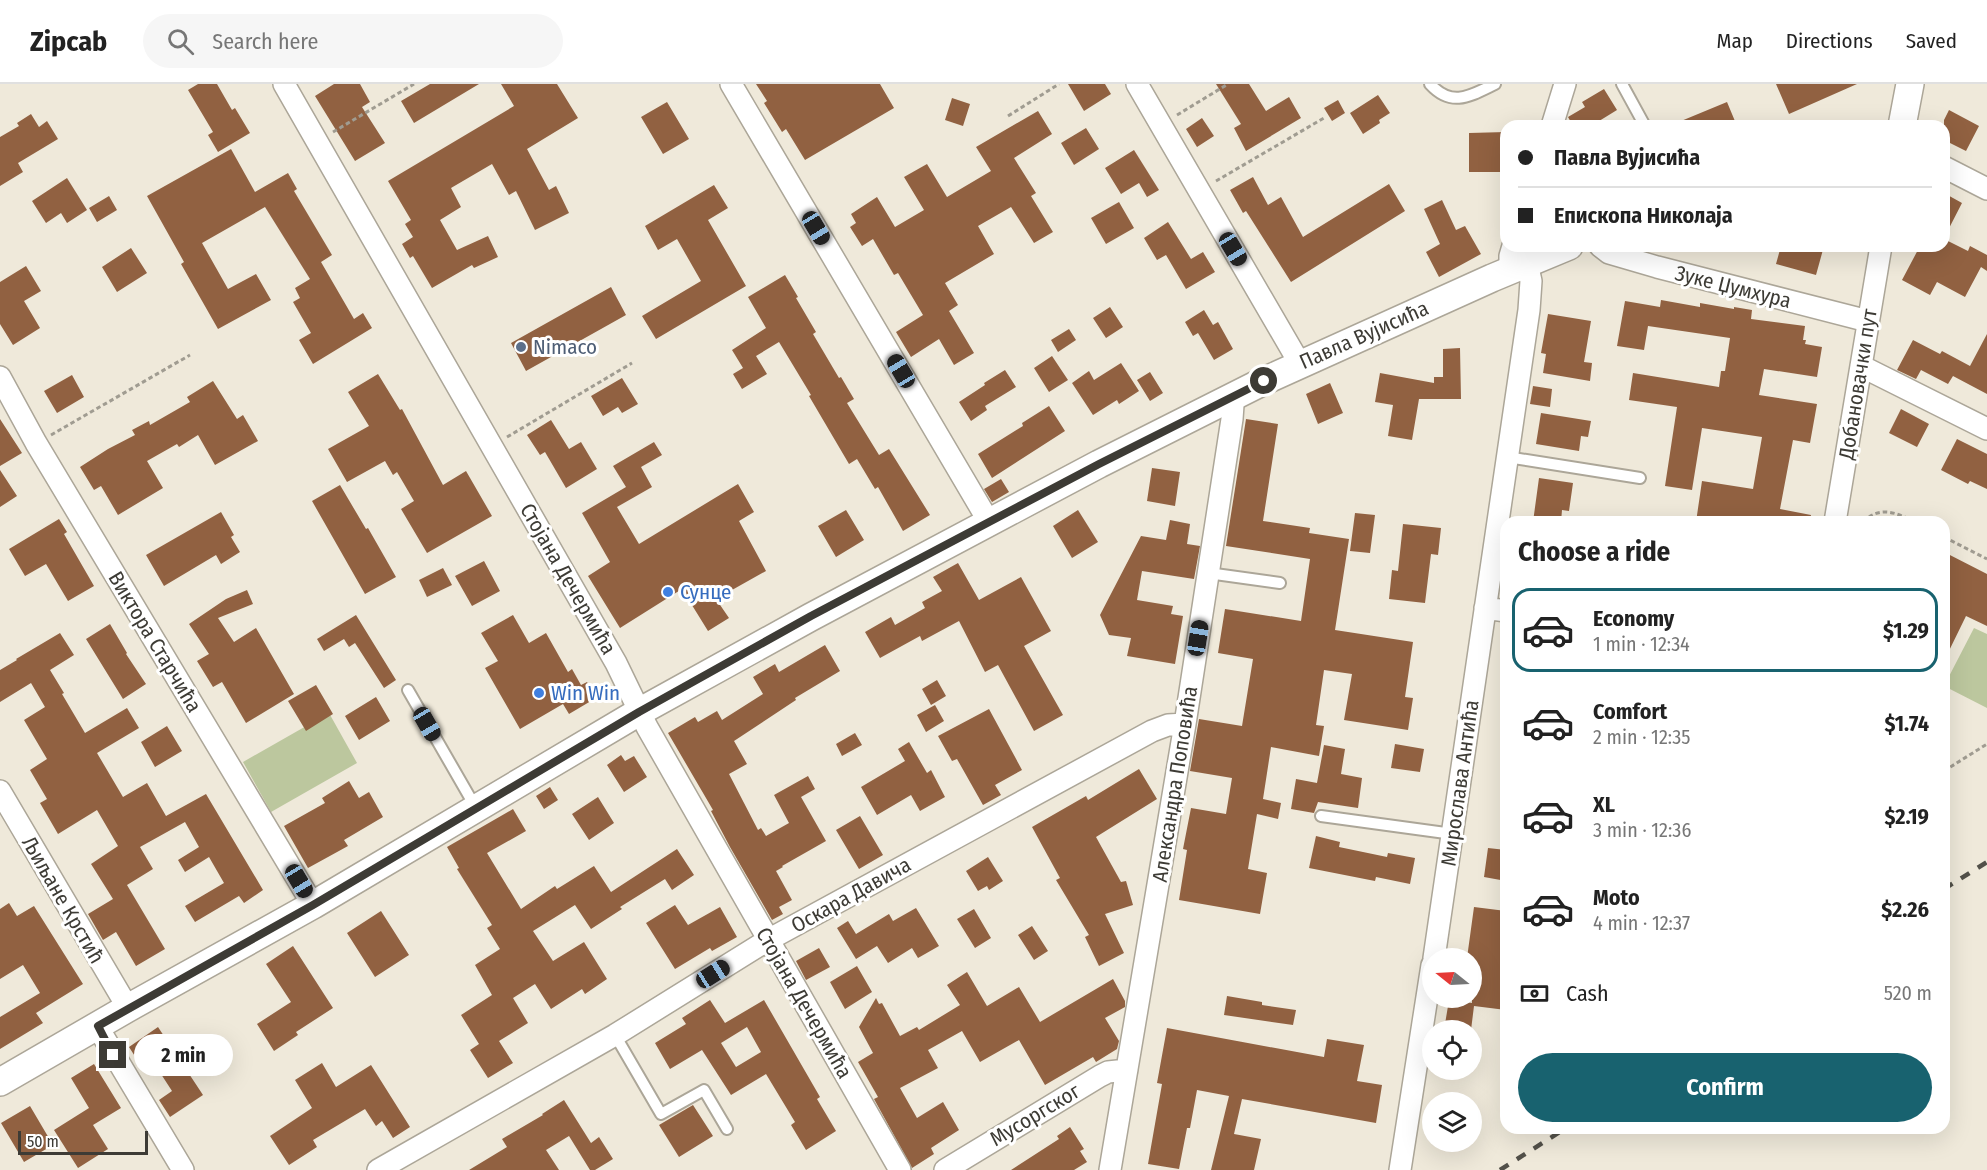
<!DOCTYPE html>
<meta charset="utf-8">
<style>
:root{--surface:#fff;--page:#f6f6f6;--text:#222;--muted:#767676;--line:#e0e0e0;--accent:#18626f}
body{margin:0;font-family:"Fira Sans Condensed",sans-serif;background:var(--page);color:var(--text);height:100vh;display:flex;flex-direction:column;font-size:22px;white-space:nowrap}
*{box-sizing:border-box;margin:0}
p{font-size:20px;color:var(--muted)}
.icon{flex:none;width:33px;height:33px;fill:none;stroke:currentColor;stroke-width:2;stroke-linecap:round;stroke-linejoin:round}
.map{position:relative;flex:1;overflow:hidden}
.sheet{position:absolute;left:1500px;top:432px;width:450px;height:618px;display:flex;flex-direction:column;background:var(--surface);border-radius:18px;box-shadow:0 6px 24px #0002}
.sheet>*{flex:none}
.banner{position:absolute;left:1500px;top:36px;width:450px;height:132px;border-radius:18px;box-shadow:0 6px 24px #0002;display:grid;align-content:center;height:132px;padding:0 18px;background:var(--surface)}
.needle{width:39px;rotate:288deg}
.fabs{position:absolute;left:1422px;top:864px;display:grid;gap:12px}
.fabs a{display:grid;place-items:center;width:60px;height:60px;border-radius:50%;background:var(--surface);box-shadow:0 6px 24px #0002;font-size:30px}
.scale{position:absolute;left:18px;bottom:15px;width:130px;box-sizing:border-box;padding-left:6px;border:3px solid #3d3b35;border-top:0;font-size:16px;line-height:21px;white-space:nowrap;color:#3d3b35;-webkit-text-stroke:4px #fff;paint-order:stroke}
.end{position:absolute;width:27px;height:27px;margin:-14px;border:8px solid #3d3b35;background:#fff;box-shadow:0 0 0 3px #fff}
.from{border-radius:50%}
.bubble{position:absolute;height:42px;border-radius:21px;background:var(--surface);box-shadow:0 6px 24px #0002;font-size:20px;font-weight:700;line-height:42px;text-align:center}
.car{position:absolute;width:18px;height:36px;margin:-18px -9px;border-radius:8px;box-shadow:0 0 4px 2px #0007;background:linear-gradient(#222 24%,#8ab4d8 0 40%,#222 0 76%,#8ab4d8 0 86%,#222 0)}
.banner b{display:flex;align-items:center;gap:21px;height:57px;font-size:22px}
.banner b+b{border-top:2px solid var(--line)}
.banner i{width:15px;height:15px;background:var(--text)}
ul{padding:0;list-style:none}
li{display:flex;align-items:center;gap:18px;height:84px;margin:0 12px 9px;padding:0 6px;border:3px solid transparent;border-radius:18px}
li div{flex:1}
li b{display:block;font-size:22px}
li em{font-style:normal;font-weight:700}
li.on{border-color:var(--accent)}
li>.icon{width:54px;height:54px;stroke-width:1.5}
h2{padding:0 18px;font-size:27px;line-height:72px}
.pay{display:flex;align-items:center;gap:15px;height:66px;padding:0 18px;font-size:22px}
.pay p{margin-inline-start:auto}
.action{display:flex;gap:12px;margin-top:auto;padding:12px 18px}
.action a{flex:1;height:69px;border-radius:36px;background:var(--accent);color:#fff;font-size:24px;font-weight:700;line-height:69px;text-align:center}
header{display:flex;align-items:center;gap:36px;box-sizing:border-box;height:84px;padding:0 30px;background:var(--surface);border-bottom:2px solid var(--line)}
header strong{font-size:28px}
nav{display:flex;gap:33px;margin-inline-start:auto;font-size:21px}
.search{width:420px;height:54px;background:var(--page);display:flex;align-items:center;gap:15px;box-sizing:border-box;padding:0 21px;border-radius:33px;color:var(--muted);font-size:22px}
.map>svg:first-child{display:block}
.green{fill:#bcc79e}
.building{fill:#916141;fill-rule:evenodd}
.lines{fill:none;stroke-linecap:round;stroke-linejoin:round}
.service-casing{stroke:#aca698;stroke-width:14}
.minor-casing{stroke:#aca698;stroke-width:24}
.tertiary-casing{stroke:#aca698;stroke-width:30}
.path{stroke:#a09c91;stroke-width:3;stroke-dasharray:4.5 3;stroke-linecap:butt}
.service{stroke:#fff;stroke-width:10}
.minor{stroke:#fff;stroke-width:21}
.tertiary{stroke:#fff;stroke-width:27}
.rail{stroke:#525049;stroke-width:4.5;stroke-dasharray:10 10;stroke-linecap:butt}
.route{stroke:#3d3b35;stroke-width:8}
.service-dot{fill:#5c6f8a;stroke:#fff;stroke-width:2}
.shop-dot{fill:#3f7fe0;stroke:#fff;stroke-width:2}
.labels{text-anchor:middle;stroke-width:6;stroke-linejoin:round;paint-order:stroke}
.street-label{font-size:21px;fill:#3d3b35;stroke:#fff}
.service-label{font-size:21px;fill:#4e5e75;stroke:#fff;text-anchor:start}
.shop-label{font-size:21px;fill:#366cbe;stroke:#fff;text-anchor:start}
</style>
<header>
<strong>Zipcab</strong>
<div class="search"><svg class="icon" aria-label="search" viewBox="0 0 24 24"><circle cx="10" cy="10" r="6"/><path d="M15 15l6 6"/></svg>Search here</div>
<nav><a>Map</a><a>Directions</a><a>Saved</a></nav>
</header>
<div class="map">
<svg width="1987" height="1086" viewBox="0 0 1987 1086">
<rect width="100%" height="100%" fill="#efe9da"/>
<path class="green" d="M1974,544L1987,550V624L1944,602Z
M329,629L357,679L271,728L243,678Z"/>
<path class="building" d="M198,0H217L232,26L235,24L250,49L218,68L208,51L213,48L188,6Z
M334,0H360L370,18L362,23L385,59L355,77L315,12Z
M430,0H479L414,39L401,17Z
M501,0H557L578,34L527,65L549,106L556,102L569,129L535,146L516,107L509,111L492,80L451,104L461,123L440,136L457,166L488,152L498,173L474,184L472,181L432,204L413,172L410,174L402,160L413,153L405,140L411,136L388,97L514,22Z
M756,0H880L894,24L805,76L786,45L782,48L764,19L767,17Z
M1068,0H1105L1111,10L1084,27Z
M1216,0H1249L1266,27L1289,13L1301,34L1246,67L1234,44L1241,40Z
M1776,0H1857L1789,30Z
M1604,5L1617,26L1591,42H1573L1568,33L1585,23L1582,18Z
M1378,11L1390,29L1379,36L1380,39L1363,50L1350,29Z
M952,14L970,20L963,42L945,36Z
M1338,16L1345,29L1332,37L1324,24Z
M667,18L689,55L663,70L641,33Z
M1727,18L1737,42H1669Z
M1949,26L1979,42L1966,67L1944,56V36Z
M1038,27L1052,50L1014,74L1036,109L1031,112L1053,148L1034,159L1011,123L978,142L994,170L945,199L958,221L949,227L974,269L954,281L939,255L911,273L896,248L923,231L898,189L894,191L873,155L862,162L850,143L856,139L851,130L877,113L895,143L924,126L904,93L927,80L947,113L991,87L976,63Z
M31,30L39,43L47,37L58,55L18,79L23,88L0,102V53L19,42L17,39Z
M1202,34L1214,52L1197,63L1186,45Z
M1086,44L1099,65L1074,81L1061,59Z
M1506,48V88H1469V49Z
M231,65L255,108L288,89L297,105L294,107L332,171L321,178L354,235L363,229L372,244L313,280L299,256L311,249L293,218L300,214L295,204L310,195L265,123L202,159L228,205L256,190L271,216L218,245L181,180L184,178L147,112Z
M1134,66L1159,106L1147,113L1139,99L1121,110L1105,84Z
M1253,93L1268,121L1281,113L1303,153L1389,100L1405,127L1291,198L1246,127L1243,129L1230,106Z
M67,94L87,126L67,139L61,129L46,139L32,117Z
M714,101L728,124L708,136L746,202L656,255L642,232L701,197L677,155L658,166L645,142Z
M1944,109L1962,119L1944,154Z
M109,112L117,126L97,138L89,124Z
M1442,116L1456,146L1465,142L1481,170L1439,193L1426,168L1440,160L1424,125Z
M1119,118L1134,144L1106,160L1091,134Z
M1168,138L1191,175L1203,168L1215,188L1186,205L1166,171L1157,176L1144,154Z
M1944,155L1968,167L1970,162L1987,171V187L1981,183L1965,213L1937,198L1930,211L1902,196L1920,162H1944Z
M1781,162H1824L1816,191L1776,180Z
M131,164L147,189L117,208L102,183Z
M26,182L41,207L24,217L40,244L13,261L0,240V198Z
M785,191L798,213L796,214L816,248L813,250L839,294L841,293L854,315L847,319L879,371L889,365L930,431L903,447L878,403L875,405L857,375L849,380L809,312L811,311L779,258L756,272L767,290L742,305L733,290L743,284L732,266L766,244L748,213Z
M611,203L626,231L526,287L511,259Z
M1661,216L1700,223V219L1734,225V223L1752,226L1751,235L1805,242L1803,256H1806L1805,260L1822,263L1817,293L1764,285L1759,311L1817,320L1810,359L1793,356L1780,425L1811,431L1810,438H1696L1702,397L1753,405L1762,353L1702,344L1692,406L1665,402L1677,323L1629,316L1633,289L1719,303L1721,287H1725L1730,254L1648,242L1644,266L1617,262L1625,217L1660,223Z
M1110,223L1123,243L1106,254L1093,234Z
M1204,226L1213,241L1218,238L1233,265L1214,276L1198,249L1193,252L1185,238Z
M1548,230L1591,237L1584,278L1592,279L1590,297L1543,289L1546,270L1541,269Z
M1069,245L1076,256L1058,268L1051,256Z
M1987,250V310L1953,292L1948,300L1921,286L1916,295L1897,286L1913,256L1940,270L1942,267L1970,282Z
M1460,264L1461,315H1419L1412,356L1388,352L1393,321L1375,318L1380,289L1434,299V293H1443V265Z
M1052,272L1068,296L1049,308L1034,284Z
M1121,279L1139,307L1119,320L1117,316L1093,331L1072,299L1089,287L1094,296Z
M1005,286L1016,303L985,322L987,326L971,337L959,318L985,301L984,299Z
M1150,288L1163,309L1150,317L1137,296Z
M378,290L400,326L402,325L443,401L466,387L492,432L427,469L401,425L414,417L397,388L393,391L385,377L347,398L328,365L369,342L348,308Z
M72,291L84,313L57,329L44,307Z
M622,294L638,320L622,329L618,323L603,332L591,312Z
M213,297L237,335L243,331L258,357L215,381L198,351L179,363L177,360L147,377L163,404L118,431L101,402L94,406L80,383L108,365L135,351L132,346L149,337L150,341L190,318L187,313Z
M1330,299L1343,329L1318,340L1306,310Z
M1533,302L1552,305L1550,323L1530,320Z
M1049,322L1065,347L992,394L978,370L1023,342L1022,339Z
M1901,325L1929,340L1917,363L1889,349Z
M1541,329L1591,337L1588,353L1581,352L1579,367L1536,360Z
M0,335L22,369L0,382Z
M1246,335L1278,340L1263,437L1310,444L1309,449L1349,455L1335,546L1413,558L1405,613L1413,614L1408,646L1344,636L1352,590L1324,586L1316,641L1324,642L1319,672L1271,663L1263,715L1281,719L1278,735L1257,730L1248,785L1267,789L1260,830L1179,816L1187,766L1183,765L1191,724L1226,730L1232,694L1190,687L1199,635L1242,642L1253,575L1218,569L1225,525L1301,537L1310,475L1226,462Z
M551,336L569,365L581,358L597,385L566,404L545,368L540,371L527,351Z
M1957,355L1987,370V405L1970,397L1968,400L1941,386Z
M654,358L662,371L641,383L652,403L617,423L639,460L738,400L754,428L739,437L766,487L716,515L729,534L708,547L682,505L620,544L588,492L610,478L582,429L626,403L613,382Z
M1152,384L1180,388L1175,422L1147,417Z
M0,386L17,412L0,423Z
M1539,394L1573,399L1569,427L1562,426L1561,438H1533Z
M1001,395L1009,408L992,418L984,405Z
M340,401L366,445L368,444L396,493L365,510L312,417Z
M846,426L864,456L836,473L818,442Z
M1078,426L1098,458L1072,474L1053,442Z
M221,428L234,451L231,453L240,468L221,480L216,471L164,502L146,471Z
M1355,429L1375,431L1370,469L1350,467Z
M59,435L67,448L64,450L94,502L68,517L46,480L25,492L9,465Z
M1170,436L1190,440L1187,460L1200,462L1194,495L1142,487L1137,516L1173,522L1171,530L1183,532L1175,580L1127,572L1131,554L1109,551L1100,531L1141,452L1166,456Z
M1403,440L1441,444L1438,471L1431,470L1425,519L1389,515L1392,486L1398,487Z
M1944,468L1987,490V542L1966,532L1944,577Z
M484,477L500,507L472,522L455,492Z
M958,479L979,516L1021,493L1051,547L1024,562L1063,631L1034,647L998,581L985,588L959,537L922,557L920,552L880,574L865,548L891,533L895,541L925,524L922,518L942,507L933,493Z
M443,484L452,501L427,513L419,496Z
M247,506L253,520L218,534L234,558L256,544L294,610L246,639L222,598L213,603L197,577L209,570L189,540L226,515Z
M356,531L396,596L384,604L355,559L349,563L344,555L324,567L317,555Z
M513,531L529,559L546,549L568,588L572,585L581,601L587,598L596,614L569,630L563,620L520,645L485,584L498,577L481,549Z
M110,540L127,569L126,570L146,600L123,615L86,555Z
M60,549L74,571L50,586L64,609L62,610L85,649L127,624L139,644L97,669L123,713L147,699L166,732L206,710L263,806L244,819L239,812L195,838L185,822L224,799L209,773L185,788L178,776L199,763L185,738L140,763L153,785L127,801L165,865L136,882L116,848L103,856L88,830L113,815L91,780L118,762L97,726L58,750L40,719L47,715L30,686L47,675L24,636L45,623L31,599L0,618V586L17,576L16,575Z
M825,561L840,587L795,614L796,616L734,657L747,680L729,690L758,746L761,744L766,752L789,739L774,711L808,692L815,705L801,713L826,757L782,782L783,783L776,787L792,816L779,823L783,830L772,836L730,763L711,727L713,726L668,649L695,633L698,638L717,627L722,636L763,610L753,593L775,580L779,588Z
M937,596L946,612L931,621L922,605Z
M316,601L333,630L306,647L288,617Z
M376,613L390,637L359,656L345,632Z
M935,621L944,637L926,648L917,631Z
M989,625L1022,686L995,701L1001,711L983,721L957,675L952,677L938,652Z
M167,642L182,667L155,683L141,658Z
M855,649L862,661L842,672L836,660Z
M909,658L927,689L931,686L945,713L920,727L911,711L877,731L861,703L905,677L898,665Z
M1395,660L1424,665L1420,688L1391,684Z
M1324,661L1345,665L1341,690L1362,694L1358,724L1318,718L1314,729L1291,725L1296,695L1317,699Z
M621,671L625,677L634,672L647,693L624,708L607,681Z
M1139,685L1157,715L1096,753L1121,798L1126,797L1133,821L1105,830L1124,869L1099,882L1085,853L1089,851L1056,796L1060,794L1032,743L1086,712L1088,716Z
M349,697L359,714L369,708L383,733L344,756L348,762L308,784L284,742L325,719L322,714Z
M550,703L558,716L544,725L536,712Z
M598,713L614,739L589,756L572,730Z
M513,725L526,747L487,769L521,825L555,802L557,805L594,782L611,808L677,765L694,791L672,806L665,795L620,823L622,825L591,845L575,821L533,847L553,877L584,858L607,895L585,910L582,905L551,925L535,900L513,914L528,939L499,957L513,979L488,994L470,966L479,960L461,931L492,911L475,881L500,865L487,844L492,841L457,785L459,784L447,763Z
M860,732L883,771L859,785L836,746Z
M1316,752L1340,758L1339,763L1387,773L1388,769L1415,774L1410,800L1376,793L1375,797L1309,784Z
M1488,764L1506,766V797L1484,793Z
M988,773L1003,797L989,806L987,802L978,807L966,787Z
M9,819L17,832L34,822L83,900L36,929L43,939L0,965V933L40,909L23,881L0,895V825Z
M675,821L688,841L720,823L737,853L712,867L710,864L675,885L646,839Z
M1474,823L1506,827V926L1474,922L1471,946H1444L1449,916L1472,919V874H1467Z
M916,824L939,862L918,874L912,864L888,879L877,862L856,875L837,844L848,837L856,850L889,830L893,837Z
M974,825L991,854L975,864L957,835Z
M381,827L409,871L375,893L347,849Z
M1032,842L1048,867L1034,876L1018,851Z
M293,862L333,924L296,948L298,951L274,967L257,940L291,918L266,880Z
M819,864L830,883L806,896L796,877Z
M857,882L872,908L845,925L830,898Z
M967,888L987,922L1019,903L1040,938L1113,895L1125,917V923L1105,934L1119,957L1117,965L1096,978L1093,973L1045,1001L1019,956L980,978L962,947L928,966L938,984L900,1004L917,1034L943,1018L959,1046L931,1064L934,1070L912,1084L874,1015L878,1013L858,978L873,969L859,943L876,914L879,920L882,919L900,952L917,943L919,946L960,921L947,901Z
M1227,912L1262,918V921L1296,926L1293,941L1224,931Z
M710,916L725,939L764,916L820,1013L817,1015L836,1047L806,1066L791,1041L795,1038L766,990L731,1011L702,966L670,985L655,959L686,940L682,934ZM747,943L761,968L736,983L721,959Z
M158,943L203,1011L170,1033L159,1016L172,1007L148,970L138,977L129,963Z
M1167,944L1324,973L1327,955L1364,961L1357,997L1382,1001L1376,1039L1242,1015L1234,1050L1261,1055L1254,1086H1211L1229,1012L1197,1006L1190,1044H1187L1179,1085L1148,1080L1162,1000L1157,999Z
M322,979L336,1003L371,981L410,1043L393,1054L382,1037L376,1042L365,1025L313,1056L317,1063L289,1081L270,1052L312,1024L295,996Z
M94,980L121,1024L93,1041L108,1065L78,1084L54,1046L89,1024L71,994Z
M564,1016L591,1059L599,1053L613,1075L595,1086H590L569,1052L546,1066L559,1086H469L507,1063L502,1055L543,1031L542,1030Z
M693,1021L713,1052L679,1073L659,1041Z
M30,1022L53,1061L24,1078L1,1039Z
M1070,1043L1084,1065L1080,1067L1087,1078L1074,1086H1011L1059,1055L1057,1052Z"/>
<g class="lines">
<g class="service-casing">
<path id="service" d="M1430,0C1452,24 1470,12 1495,0
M1622,0L1645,42
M1507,373L1640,394
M1208,489L1280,499
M408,606L476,724
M1321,732L1453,750
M615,951L661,1030L704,1006L727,1045"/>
</g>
<g class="minor-casing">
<path id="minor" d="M284,0L616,579L647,643L900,1086
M731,0L989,438
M1137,0L1300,280
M1552,42L1565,0
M1944,83L1987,105
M1600,162L1609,169L1657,183L1868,237
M1510,186V172L1513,162
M1861,282L1987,345
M0,293L36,359L313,821
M1835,438L1881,162
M1485,524L1506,527
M0,707L128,924
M1434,874L1529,226L1531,197L1527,179
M97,942L183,1086
M378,1086L615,951L768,856L1152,647L1168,641L1185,640
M945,1086L1100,992L1108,988L1127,986
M1110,1086L1185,640L1232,335L1233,321L1231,314
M1400,1086L1432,881"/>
</g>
<g class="tertiary-casing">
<path id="tertiary" d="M1902,42L1910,0
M0,998L128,924L313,821L639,628L811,533L1099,380L1264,297L1492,194L1569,162"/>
</g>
<path class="path" d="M1177,31L1228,0
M1008,32L1059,0
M333,48L414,0
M1216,97L1324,34
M51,351L190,271
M507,353L632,279
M1863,438C1880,421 1897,429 1915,438
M1944,453L1987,475
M1944,687L1987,660"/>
<use href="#service" class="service"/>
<use href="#minor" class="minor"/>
<use href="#tertiary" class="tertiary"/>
<path class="rail" d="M1944,805L1987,778
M1500,1086L1566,1044"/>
</g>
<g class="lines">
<path class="route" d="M113,971L98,942L313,821L639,628L811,532L1099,380L1264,297"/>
</g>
<circle class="service-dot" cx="521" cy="263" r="6"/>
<g class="shop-dot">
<circle cx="668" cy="508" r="6"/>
<circle cx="539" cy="609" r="6"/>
</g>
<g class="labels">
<g class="street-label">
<text transform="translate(1733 203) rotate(14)" y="7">Зуке Џумхура</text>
<text transform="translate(1364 251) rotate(-24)" y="7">Павла Вујисића</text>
<text transform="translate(1858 300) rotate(-81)" y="7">Добановачки пут</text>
<text transform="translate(568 495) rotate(60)" y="7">Стојана Дечермића</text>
<text transform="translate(155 558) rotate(59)" y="7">Виктора Старчића</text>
<text transform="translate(1460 699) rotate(-82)" y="7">Мирослава Антића</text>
<text transform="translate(1175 700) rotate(-81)" y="7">Александра Поповића</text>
<text transform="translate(851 811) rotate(-29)" y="7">Оскара Давича</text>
<text transform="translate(63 816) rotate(60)" y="7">Љиљане Крстић</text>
<text transform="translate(804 919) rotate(60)" y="7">Стојана Дечермића</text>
<text transform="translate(1035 1031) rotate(-31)" y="7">Мусоргског</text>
</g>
<g class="service-label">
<text x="533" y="270">Nimaco</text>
</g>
<g class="shop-label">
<text x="680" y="515">Сунце</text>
<text x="551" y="616">Win Win</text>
</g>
</g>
</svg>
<div class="fabs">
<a><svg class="needle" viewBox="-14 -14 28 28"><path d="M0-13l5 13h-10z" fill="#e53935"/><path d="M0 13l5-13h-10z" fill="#767676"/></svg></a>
<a><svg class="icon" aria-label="locate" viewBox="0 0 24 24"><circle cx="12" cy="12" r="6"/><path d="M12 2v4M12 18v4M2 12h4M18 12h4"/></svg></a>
<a><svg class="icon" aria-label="layers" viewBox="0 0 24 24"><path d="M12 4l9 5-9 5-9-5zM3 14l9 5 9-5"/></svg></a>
</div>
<div class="scale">50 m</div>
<i class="end from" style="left:1264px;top:297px"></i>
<i class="end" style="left:113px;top:971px"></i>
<div class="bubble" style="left:134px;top:950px;width:99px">2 min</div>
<i class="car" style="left:816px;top:144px;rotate:149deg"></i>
<i class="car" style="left:1233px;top:165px;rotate:149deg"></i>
<i class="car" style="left:901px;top:287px;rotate:329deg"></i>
<i class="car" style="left:1198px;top:554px;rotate:9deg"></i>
<i class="car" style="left:427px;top:640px;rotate:150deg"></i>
<i class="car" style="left:299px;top:797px;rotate:149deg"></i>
<i class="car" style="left:713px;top:890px;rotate:58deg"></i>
<div class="banner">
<b><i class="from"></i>Павла Вујисића</b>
<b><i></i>Епископа Николаја</b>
</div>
<section class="sheet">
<h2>Choose a ride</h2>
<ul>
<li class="on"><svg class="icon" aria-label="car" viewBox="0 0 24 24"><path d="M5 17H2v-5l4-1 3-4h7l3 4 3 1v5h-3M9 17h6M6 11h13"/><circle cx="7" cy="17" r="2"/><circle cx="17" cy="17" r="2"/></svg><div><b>Economy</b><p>1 min · 12:34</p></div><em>$1.29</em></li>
<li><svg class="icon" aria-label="car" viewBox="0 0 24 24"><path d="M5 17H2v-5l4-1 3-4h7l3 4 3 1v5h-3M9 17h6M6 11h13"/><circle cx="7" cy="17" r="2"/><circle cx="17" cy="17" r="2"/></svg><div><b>Comfort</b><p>2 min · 12:35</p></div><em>$1.74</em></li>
<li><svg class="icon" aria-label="car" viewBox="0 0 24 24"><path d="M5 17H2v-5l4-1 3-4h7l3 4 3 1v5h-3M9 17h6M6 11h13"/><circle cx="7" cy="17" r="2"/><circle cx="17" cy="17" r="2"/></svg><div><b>XL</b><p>3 min · 12:36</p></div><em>$2.19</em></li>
<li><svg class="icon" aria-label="car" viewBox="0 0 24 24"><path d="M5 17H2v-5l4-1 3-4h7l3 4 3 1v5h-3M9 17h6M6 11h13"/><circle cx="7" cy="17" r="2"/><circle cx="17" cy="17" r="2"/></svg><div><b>Moto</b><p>4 min · 12:37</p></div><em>$2.26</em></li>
</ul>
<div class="pay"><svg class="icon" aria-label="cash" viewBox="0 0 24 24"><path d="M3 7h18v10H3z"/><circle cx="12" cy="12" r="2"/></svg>Cash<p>520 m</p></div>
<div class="action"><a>Confirm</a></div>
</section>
</div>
